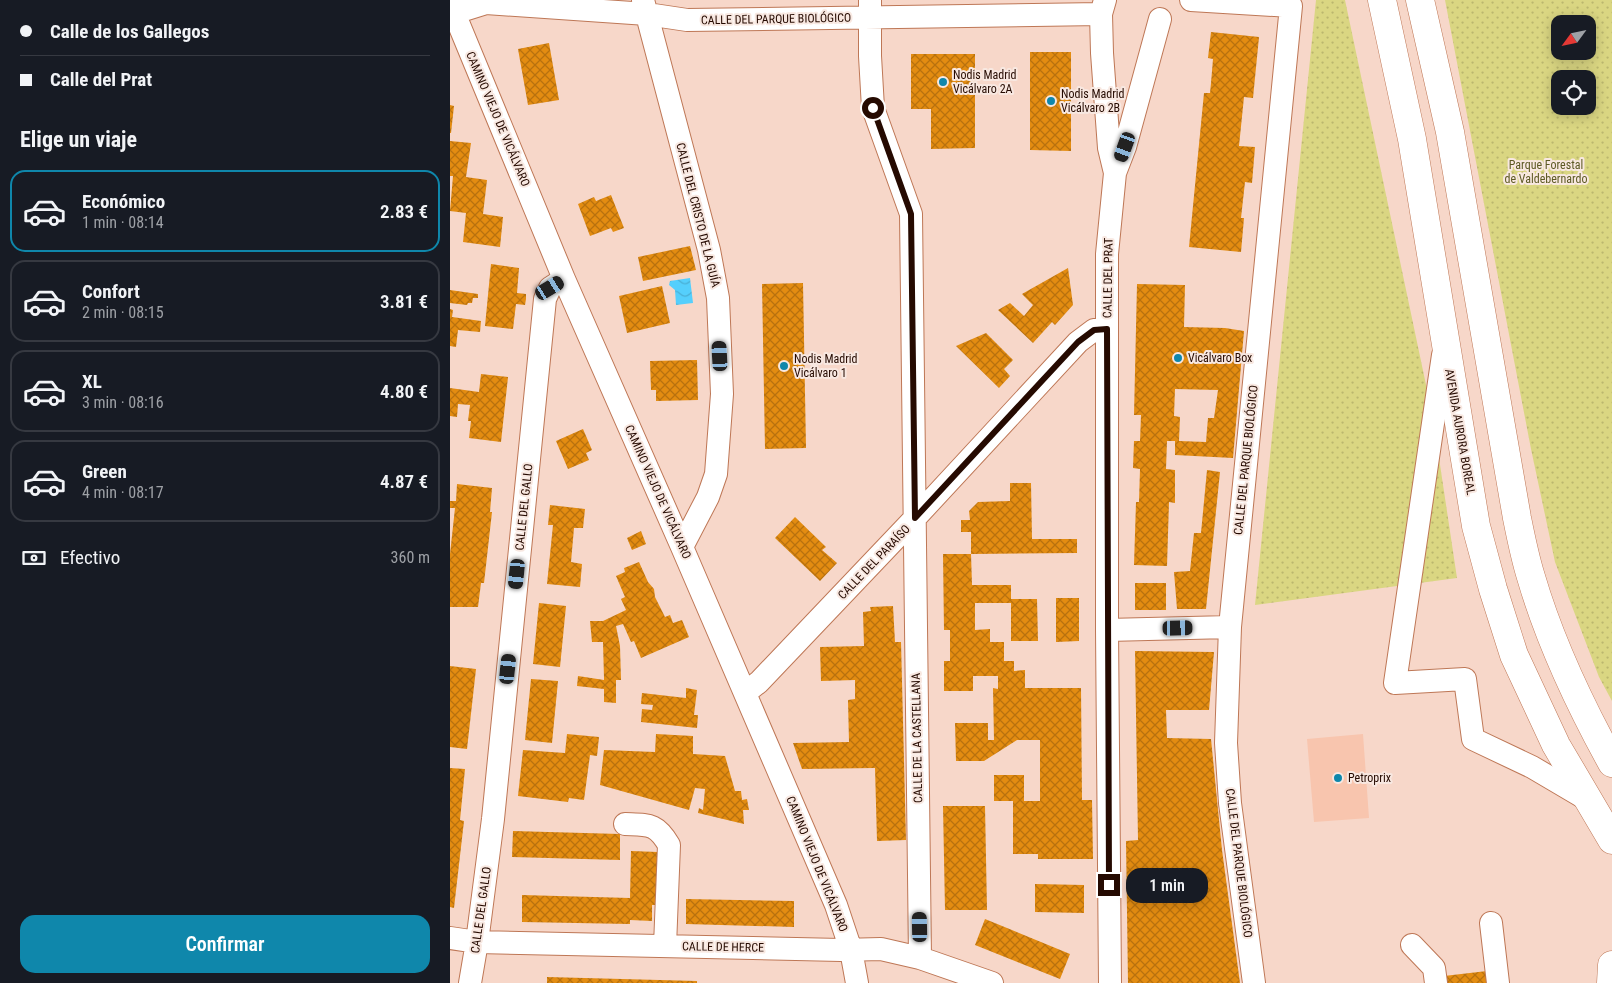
<!DOCTYPE html>
<html lang="es">
<meta charset="utf-8">
<style>
:root{--surface:#171b24;--page:#20242c;--text:#f1f3f6;--muted:#9ea1a6;--line:#363941;--accent:#0f87ab}
body{margin:0;font-family:"Roboto Condensed",sans-serif;background:var(--page);color:var(--text);height:100vh;display:flex;flex-direction:column;font-size:19px;white-space:nowrap}
*{box-sizing:border-box;margin:0}
p{font-size:16px;color:var(--muted)}
.icon{flex:none;width:28px;height:28px;fill:none;stroke:currentColor;stroke-width:2;stroke-linecap:round;stroke-linejoin:round}
.map{position:relative;flex:1;overflow:hidden}
.panel{display:flex;flex-direction:column;background:var(--surface);width:450px}
.panel>*{flex:none}
.banner{display:grid;align-content:center;height:110px;padding:0 20px;background:var(--surface)}
.needle{width:32px;rotate:237deg}
.fabs{position:absolute;left:1101px;top:15px;display:grid;gap:10px}
.fabs a{display:grid;place-items:center;width:45px;height:45px;border-radius:10px;background:var(--surface);box-shadow:0 2px 12px #0003;font-size:25px}
.end{position:absolute;width:22px;height:22px;margin:-11px;border:6px solid #250a01;background:#fff;box-shadow:0 0 0 2px #fff}
.from{border-radius:50%}
.bubble{position:absolute;height:35px;border-radius:15px;background:var(--surface);box-shadow:0 2px 12px #0003;font-size:16px;font-weight:600;line-height:35px;text-align:center}
.car{position:absolute;width:15px;height:30px;margin:-15px -8px;border-radius:6px;box-shadow:0 0 4px 1px #0007;background:linear-gradient(#222 24%,#8ab4d8 0 40%,#222 0 76%,#8ab4d8 0 86%,#222 0)}
.banner b{display:flex;align-items:center;gap:18px;height:48px;font-size:19px}
.banner b+b{border-top:1px solid var(--line)}
.banner i{width:12px;height:12px;background:var(--text)}
ul{padding:0;list-style:none}
li{display:flex;align-items:center;gap:15px;height:82px;margin:0 10px 8px;padding:0 10px;border:2px solid var(--line);border-radius:15px}
li div{flex:1}
li b{display:block;font-size:19px}
li em{font-style:normal;font-weight:600}
li.current{border-color:var(--accent)}
li>.icon{width:45px;height:45px;stroke-width:1.5}
h2{padding:0 20px;font-size:22px;line-height:60px}
.pay{display:flex;align-items:center;gap:12px;height:55px;padding:0 20px;font-size:19px}
.pay p{margin-inline-start:auto}
.button{display:flex;gap:10px;margin-top:auto;padding:10px 20px}
.button a{flex:1;height:58px;border-radius:15px;background:var(--accent);color:#fff;font-size:20px;font-weight:600;line-height:58px;text-align:center}
main{display:flex;flex:1;min-height:0}
.map>svg:first-child{display:block}
.built{fill:#f8c5ae}
.park{fill:url(#park-dots);fill-rule:evenodd}
.water{fill:url(#water-waves)}
.building{fill:url(#building-cross-hatch);fill-rule:evenodd}
.lines{fill:none;stroke-linecap:round;stroke-linejoin:round}
.minor-casing{stroke:#be7756;stroke-width:24}
.major-casing{stroke:#be7756;stroke-width:29}
.minor{stroke:#fff;stroke-width:22}
.major{stroke:#fff;stroke-width:28}
.route{stroke:#250a01;stroke-width:6}
.poi-dot{fill:#0f87ab;stroke:#f8e8e1;stroke-width:2}
.labels{text-anchor:middle;stroke-width:4;stroke-linejoin:round;paint-order:stroke}
.street-label{font-size:12px;fill:#250a01;stroke:#f8e8e1}
.poi-label{font-size:12px;fill:#250a01;stroke:#f8e8e1;text-anchor:start}
.park-label{font-size:12px;fill:#5c5923;stroke:#f8e8e1}
</style>
<main>
<section class="panel">
<div class="banner">
<b><i class="from"></i>Calle de los Gallegos</b>
<b><i></i>Calle del Prat</b>
</div>
<h2>Elige un viaje</h2>
<ul>
<li class="current"><svg class="icon" aria-label="car" viewBox="0 0 24 24"><path d="M5 17H2v-5l4-1 3-4h7l3 4 3 1v5h-3M9 17h6M6 11h13"/><circle cx="7" cy="17" r="2"/><circle cx="17" cy="17" r="2"/></svg><div><b>Económico</b><p>1 min · 08:14</p></div><em>2.83 €</em></li>
<li><svg class="icon" aria-label="car" viewBox="0 0 24 24"><path d="M5 17H2v-5l4-1 3-4h7l3 4 3 1v5h-3M9 17h6M6 11h13"/><circle cx="7" cy="17" r="2"/><circle cx="17" cy="17" r="2"/></svg><div><b>Confort</b><p>2 min · 08:15</p></div><em>3.81 €</em></li>
<li><svg class="icon" aria-label="car" viewBox="0 0 24 24"><path d="M5 17H2v-5l4-1 3-4h7l3 4 3 1v5h-3M9 17h6M6 11h13"/><circle cx="7" cy="17" r="2"/><circle cx="17" cy="17" r="2"/></svg><div><b>XL</b><p>3 min · 08:16</p></div><em>4.80 €</em></li>
<li><svg class="icon" aria-label="car" viewBox="0 0 24 24"><path d="M5 17H2v-5l4-1 3-4h7l3 4 3 1v5h-3M9 17h6M6 11h13"/><circle cx="7" cy="17" r="2"/><circle cx="17" cy="17" r="2"/></svg><div><b>Green</b><p>4 min · 08:17</p></div><em>4.87 €</em></li>
</ul>
<div class="pay"><svg class="icon" aria-label="cash" viewBox="0 0 24 24"><path d="M3 7h18v10H3z"/><circle cx="12" cy="12" r="2"/></svg>Efectivo<p>360 m</p></div>
<div class="button"><a>Confirmar</a></div>
</section>
<div class="map">
<svg width="1162" height="983" viewBox="0 0 1162 983">
<defs>
<pattern id="park-dots" width="8" height="8" patternUnits="userSpaceOnUse" patternTransform="scale(1.25)"><rect width="8" height="8" fill="#dad682"/><path d="M2 2h.1M6 6h.1" fill="none" stroke="#bbb66e" stroke-width="1.8" stroke-linecap="round"/></pattern>
<pattern id="water-waves" width="16" height="10" patternUnits="userSpaceOnUse" patternTransform="scale(1.25)"><rect width="16" height="10" fill="#55cffc"/><path d="M0 5q4-4 8 0t8 0" fill="none" stroke="#4ab0d6"/></pattern>
<pattern id="building-cross-hatch" width="8" height="8" patternUnits="userSpaceOnUse" patternTransform="scale(1.25)"><rect width="8" height="8" fill="#e38c11"/><path d="M0 0l8 8M0 8l8-8" fill="none" stroke="#b8710e"/></pattern>
</defs>
<rect width="100%" height="100%" fill="#f7d7c9"/>
<path class="built" d="M913,734L919,818L864,822L857,739Z"/>
<path class="park" d="M866,0H895L983,418L1007,578L805,605Z
M995,0H1162V701L1149,677L1105,562L1081,449ZM1110,24H1138V51H1110ZM1110,79H1138V106H1110Z"/>
<path class="water" d="M240,278L243,303L226,305L225,290L219,285L220,281Z"/>
<path class="building" d="M761,32L809,37L803,98L794,97L789,146L805,147L802,183L795,182L791,218H794L791,252L739,247L754,93H760L761,83L763,59L758,58Z
M99,43L109,100L78,105L68,49Z
M580,52H621V151L580,150Z
M461,54H525V148L481,149V109H461Z
M0,105L4,106L1,133H0Z
M0,141L21,143L16,177L37,180L33,214L53,217L50,247L13,242L16,213L0,211L3,176H0Z
M161,195L174,228L163,232L161,228L140,236L128,204L144,197L146,201Z
M240,246L246,270L193,281L188,257Z
M41,264L69,268L67,293L76,294V299L75,305L66,304L63,329L35,326Z
M618,268L623,305L605,325L602,322L583,343L548,310L560,303L574,316L583,305L572,294Z
M353,283L356,448L315,449L312,284Z
M687,284L735,285L734,327L775,328L794,331L783,458L725,455V441H717L716,469L725,470V503L719,502L717,566L684,565L686,502H689L690,469L683,468L684,441H690L691,415H684ZM725,389L768,390L764,418H758L756,442L729,441L730,417L724,416Z
M212,286L220,323L177,333L169,296Z
M0,290L28,294V298H23L22,303H18L17,305L0,303Z
M0,309L3,310L2,317L31,321L30,332L8,330L6,347L0,346Z
M536,333L563,360L554,369L560,376L549,388L506,346Z
M247,360L248,400L206,401V390H201L200,361Z
M31,374L58,377L51,442L19,438L21,421H18L20,405L8,404L7,417L0,416V388L29,392Z
M133,429L142,450L136,453L139,460L118,469L106,441Z
M757,470L770,472L756,609H727L724,572L740,571L744,533H751Z
M560,483H581L582,539H627V553L521,554V532H511V520H520L519,511L528,502L560,501Z
M7,484L42,488L40,512H42L34,583H31L28,607H0V554L5,508H0V501H6Z
M100,505L135,509L133,528H124L121,562L132,564L130,587L97,584L103,525H98Z
M345,517L376,547L372,550L387,563L370,581L325,538Z
M191,531L196,544L182,550L177,538Z
M493,554H521L522,585H561V599H587L588,641H561V603H525V630L540,629V642H554V661H564V671L575,670V688H631L632,800H642L643,859H588V854H563V801H544V775H574V801H590V740H567L534,761H506L505,723H538V740H544L543,688L548,689V676H523V691H494V661H500V630H494Z
M189,562L198,582L204,589L205,597L215,617L220,615L223,623L232,620L239,637L191,658L184,641L181,642L173,624L166,626L170,646L171,680H166V703L154,702V689L127,686L128,676L154,680V678L153,642H142L140,621H153L176,610L171,599L175,597L166,576L175,572L174,568Z
M685,583H716V610H685Z
M606,598H629V641L606,642Z
M89,603L116,606L110,667L83,664Z
M443,606L445,642H451L456,840L427,841L425,768L352,769L343,743L399,742L398,700L405,699V680L371,681L370,647L414,646L413,612L421,611L420,607Z
M685,651L764,652L759,710H716L717,738L761,739L772,850L790,983H678L676,841L688,840Z
M0,666L26,669L17,749L0,747Z
M81,679L108,681L102,743L75,740Z
M236,688L247,690L244,715H248L247,728L191,722L192,709L202,710L203,705L191,704L192,693L236,698Z
M117,734L149,737L147,756L140,755L134,800L119,798L118,802L68,796L73,750L115,753Z
M206,734L243,736V754L275,756L285,791H291L292,800L297,799L299,810H293L294,824L248,813L249,808L253,810L255,789L245,788L239,810L150,785L154,750L205,752Z
M0,768L15,769L10,820L14,821L4,908L0,907Z
M493,806H535L537,910H495Z
M63,831L170,834V860L62,857Z
M181,851L208,852L207,905H202V921L180,920V924L72,922V895L180,898Z
M585,884L634,885V913L585,912Z
M236,899L344,901V927L236,924Z
M535,919L620,954L610,979L525,945Z
M1037,971L1038,983H995L994,976Z
M97,977L247,981V983H97Z"/>
<g class="lines">
<g class="minor-casing">
<path id="minor" d="M193,0L259,250L268,298L272,394L266,474L258,497L232,547
M420,0V56L423,108L461,214L470,958
M655,0L651,14L652,53L659,148L665,173L657,254V630L660,983
M741,0L841,6L780,627L776,743L780,803L804,983
M0,3L114,279L232,547L386,905L401,950L407,983
M4,13L36,3L197,14L237,20L651,14
M665,173L675,147L710,19
M993,355L945,683L1015,679L1023,739L1082,767L1138,800
M657,630L780,627
M295,693L309,682L465,518L628,342L644,330L657,329
M175,824C199,825 206,823 219,845L215,946
M1041,923L1048,983
M0,938L27,942L391,950L431,949L470,958L542,983
M962,945L984,968L986,983
M20,983L27,942L43,819L95,299L100,288L114,279"/>
</g>
<g class="major-casing">
<path id="major" d="M932,0L962,139L1026,526L1043,589L1064,655L1106,745L1162,840
M970,0L1000,132L1067,518C1071,538 1075,558 1081,577C1100,642 1130,705 1162,763
M1161,983L1162,965"/>
</g>
<use href="#minor" class="minor"/>
<use href="#major" class="major"/>
</g>
<g class="lines">
<path class="route" d="M423,108L461,214L465,518L628,342L644,330L657,329L659,885"/>
</g>
<g class="poi-dot">
<circle cx="493" cy="82" r="5"/>
<circle cx="601" cy="101" r="5"/>
<circle cx="728" cy="358" r="5"/>
<circle cx="334" cy="366" r="5"/>
<circle cx="888" cy="778" r="5"/>
</g>
<g class="labels">
<g class="street-label">
<text transform="translate(326 19) rotate(-1)" y="4">CALLE DEL PARQUE BIOLÓGICO</text>
<text transform="translate(48 119) rotate(67)" y="4">CAMINO VIEJO DE VICÁLVARO</text>
<text transform="translate(248 215) rotate(76)" y="4">CALLE DEL CRISTO DE LA GUÍA</text>
<text transform="translate(658 278) rotate(-89)" y="4">CALLE DEL PRAT</text>
<text transform="translate(1010 432) rotate(80)" y="4">AVENIDA AURORA BOREAL</text>
<text transform="translate(796 460) rotate(-84)" y="4">CALLE DEL PARQUE BIOLÓGICO</text>
<text transform="translate(208 492) rotate(66)" y="4">CAMINO VIEJO DE VICÁLVARO</text>
<text transform="translate(74 507) rotate(-84)" y="4">CALLE DEL GALLO</text>
<text transform="translate(424 562) rotate(-46)" y="4">CALLE DEL PARAÍSO</text>
<text transform="translate(467 738) rotate(-91)" y="4">CALLE DE LA CASTELLANA</text>
<text transform="translate(789 863) rotate(83)" y="4">CALLE DEL PARQUE BIOLÓGICO</text>
<text transform="translate(367 864) rotate(68)" y="4">CAMINO VIEJO DE VICÁLVARO</text>
<text transform="translate(31 910) rotate(-82)" y="4">CALLE DEL GALLO</text>
<text transform="translate(273 947) rotate(1)" y="4">CALLE DE HERCE</text>
</g>
<g class="poi-label">
<text x="503" y="79">Nodis Madrid<tspan x="503" dy="14">Vicálvaro 2A</tspan></text>
<text x="611" y="98">Nodis Madrid<tspan x="611" dy="14">Vicálvaro 2B</tspan></text>
<text x="738" y="362">Vicálvaro Box</text>
<text x="344" y="363">Nodis Madrid<tspan x="344" dy="14">Vicálvaro 1</tspan></text>
<text x="898" y="782">Petroprix</text>
</g>
<g class="park-label">
<text x="1096" y="169">Parque Forestal<tspan x="1096" dy="14">de Valdebernardo</tspan></text>
</g>
</g>
</svg>
<div class="fabs">
<a><svg class="needle" viewBox="-14 -14 28 28"><path d="M0-13l5 13h-10z" fill="#e53935"/><path d="M0 13l5-13h-10z" fill="#9ea1a6"/></svg></a>
<a><svg class="icon" aria-label="locate" viewBox="0 0 24 24"><circle cx="12" cy="12" r="6"/><path d="M12 2v4M12 18v4M2 12h4M18 12h4"/></svg></a>
</div>
<i class="end from" style="left:423px;top:108px"></i>
<i class="end" style="left:659px;top:885px"></i>
<div class="bubble" style="left:676px;top:868px;width:82px">1 min</div>
<i class="car" style="left:675px;top:147px;rotate:200deg"></i>
<i class="car" style="left:100px;top:288px;rotate:59deg"></i>
<i class="car" style="left:270px;top:356px;rotate:357deg"></i>
<i class="car" style="left:67px;top:574px;rotate:186deg"></i>
<i class="car" style="left:728px;top:628px;rotate:89deg"></i>
<i class="car" style="left:58px;top:669px;rotate:6deg"></i>
<i class="car" style="left:470px;top:927px;rotate:359deg"></i>
</div>
</main>
